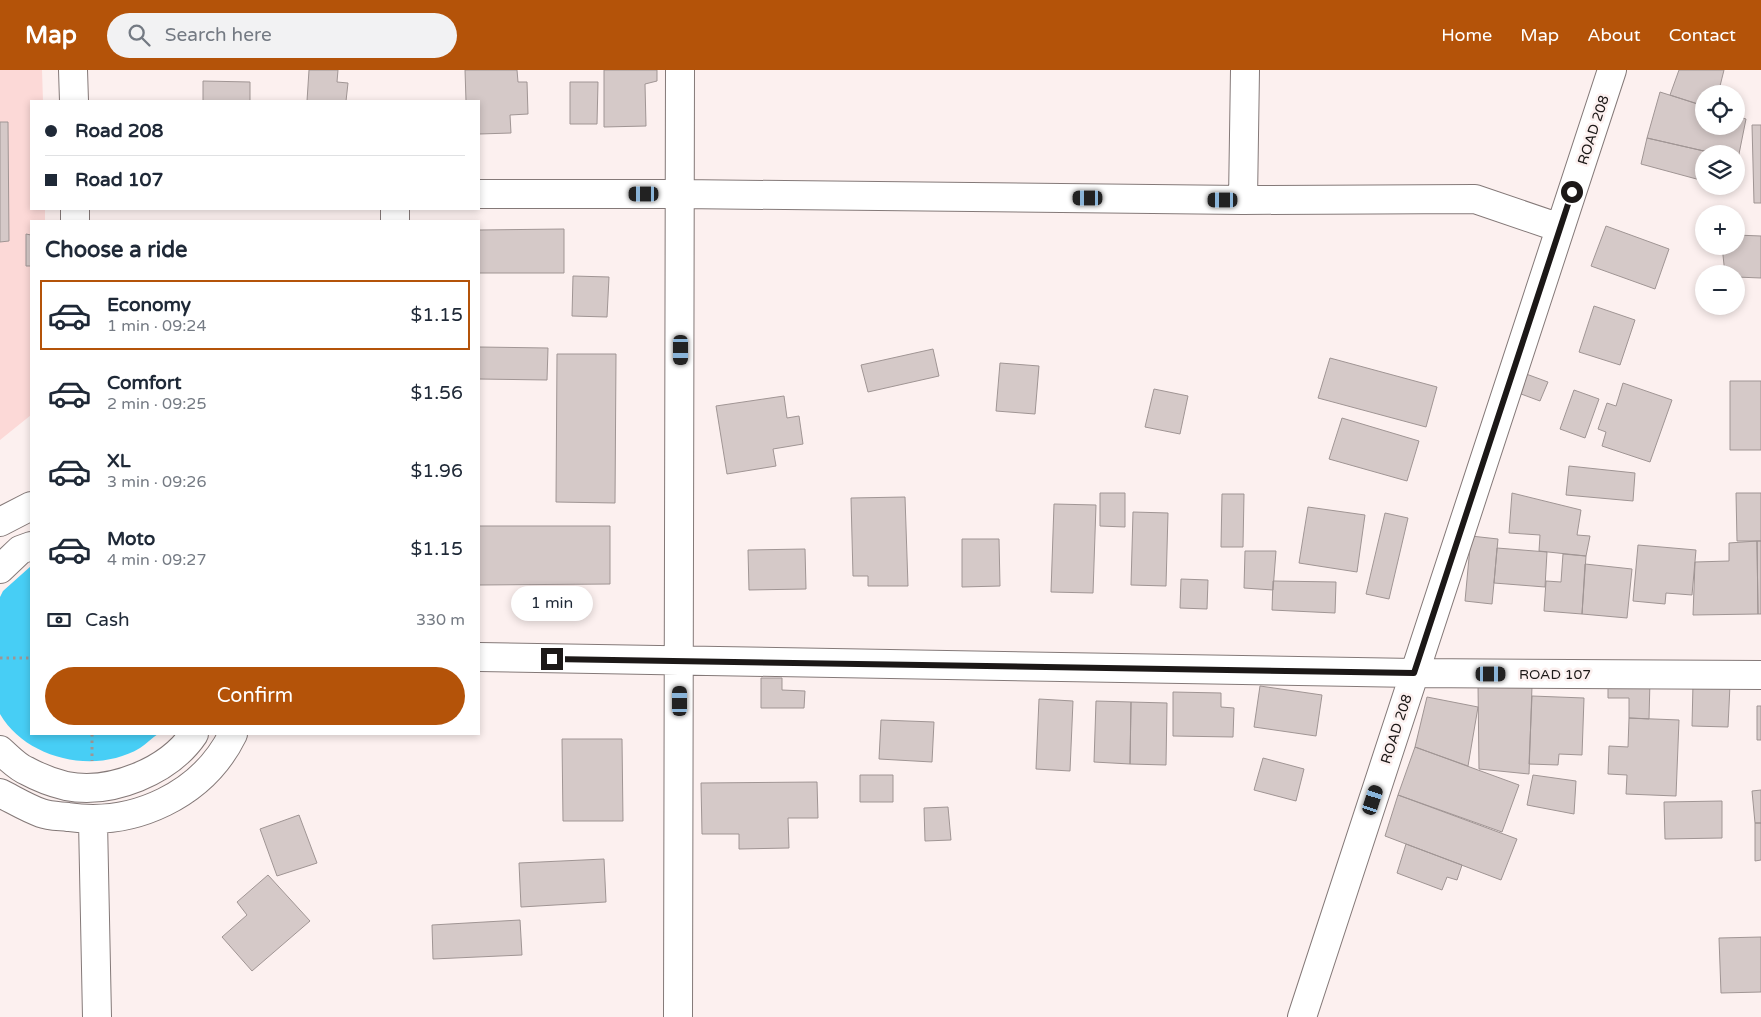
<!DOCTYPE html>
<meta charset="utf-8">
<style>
:root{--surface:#fff;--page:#f2f2f3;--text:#1f2937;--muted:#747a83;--line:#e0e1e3;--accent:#b45309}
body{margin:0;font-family:"Varela Round",sans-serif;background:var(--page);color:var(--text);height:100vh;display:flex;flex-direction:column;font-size:19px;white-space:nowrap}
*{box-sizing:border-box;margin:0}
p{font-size:16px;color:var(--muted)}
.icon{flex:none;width:28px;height:28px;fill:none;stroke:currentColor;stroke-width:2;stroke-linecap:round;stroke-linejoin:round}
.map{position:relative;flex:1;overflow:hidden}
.details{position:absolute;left:30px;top:150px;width:450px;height:515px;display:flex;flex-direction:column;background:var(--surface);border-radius:0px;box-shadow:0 2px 8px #0003}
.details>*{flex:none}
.top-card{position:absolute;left:30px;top:30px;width:450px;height:110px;border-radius:0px;box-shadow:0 2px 8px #0003;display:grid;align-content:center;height:110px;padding:0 15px;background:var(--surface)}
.buttons{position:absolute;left:1695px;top:15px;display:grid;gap:10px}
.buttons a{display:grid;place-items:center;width:50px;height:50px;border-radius:50%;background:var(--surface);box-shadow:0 2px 8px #0003;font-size:25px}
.end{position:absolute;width:22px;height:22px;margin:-11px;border:6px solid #1c1817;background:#fff;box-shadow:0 0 0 2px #fff}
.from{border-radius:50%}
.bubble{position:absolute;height:35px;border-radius:18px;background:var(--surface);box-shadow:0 2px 8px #0003;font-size:16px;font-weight:600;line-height:35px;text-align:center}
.car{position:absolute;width:15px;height:30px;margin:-15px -8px;border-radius:6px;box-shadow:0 0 4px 1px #0007;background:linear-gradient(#222 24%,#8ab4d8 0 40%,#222 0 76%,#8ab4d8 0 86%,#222 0)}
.top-card b{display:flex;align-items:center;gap:18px;height:48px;font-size:19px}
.top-card b+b{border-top:1px solid var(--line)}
.top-card i{width:12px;height:12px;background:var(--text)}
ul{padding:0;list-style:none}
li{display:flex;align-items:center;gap:15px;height:70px;margin:0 10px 8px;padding:0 5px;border:2px solid transparent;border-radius:0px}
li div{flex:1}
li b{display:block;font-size:19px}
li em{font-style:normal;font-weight:600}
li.current{border-color:var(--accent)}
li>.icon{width:45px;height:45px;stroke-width:1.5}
h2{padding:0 15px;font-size:22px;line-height:60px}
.pay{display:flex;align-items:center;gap:12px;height:55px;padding:0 15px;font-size:19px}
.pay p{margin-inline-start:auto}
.button{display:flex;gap:10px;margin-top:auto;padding:10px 15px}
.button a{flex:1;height:58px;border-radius:30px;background:var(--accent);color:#fff;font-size:20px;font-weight:600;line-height:58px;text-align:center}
header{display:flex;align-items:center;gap:30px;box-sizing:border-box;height:70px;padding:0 25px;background:var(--accent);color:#fff}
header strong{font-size:24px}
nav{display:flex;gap:28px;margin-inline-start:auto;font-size:18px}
.search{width:350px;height:45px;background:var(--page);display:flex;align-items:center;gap:12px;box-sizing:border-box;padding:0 18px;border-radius:28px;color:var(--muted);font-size:19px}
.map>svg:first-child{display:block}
.green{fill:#fcd9d7}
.water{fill:#47cef5}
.building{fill:#d5c9c8;stroke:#a09594}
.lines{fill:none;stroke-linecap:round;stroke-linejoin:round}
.minor-casing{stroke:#847978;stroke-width:30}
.path{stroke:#9e9594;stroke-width:3;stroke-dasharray:2.5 4;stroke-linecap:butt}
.minor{stroke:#fff;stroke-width:28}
.route{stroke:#1c1817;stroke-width:6}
.labels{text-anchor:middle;stroke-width:5;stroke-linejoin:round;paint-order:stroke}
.street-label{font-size:14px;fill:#1c1817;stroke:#fcf0ef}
</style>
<header>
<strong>Map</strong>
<div class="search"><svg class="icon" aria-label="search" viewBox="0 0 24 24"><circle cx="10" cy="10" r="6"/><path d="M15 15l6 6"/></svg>Search here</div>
<nav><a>Home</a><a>Map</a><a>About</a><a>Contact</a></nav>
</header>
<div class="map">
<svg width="1761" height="947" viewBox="0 0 1761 947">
<rect width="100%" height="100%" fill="#fcf0ef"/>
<path class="green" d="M0,0H42L43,31H31V139H45V151H31V345L0,370Z"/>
<path class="water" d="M31,496V664H158C152,668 146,674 140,678C95,705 26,689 0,644V527L3,521Z"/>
<path class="building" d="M309,0H338L337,12L348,13L346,31H307Z
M465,0H517L518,12H527L528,44L510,45L511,63L479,64V31H466Z
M604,0H657V11L645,14L646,56L604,57Z
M1679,0H1724L1718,24H1704V36L1670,25Z
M203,11L250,12V31H203Z
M570,12H598L597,54H570Z
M1660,22L1704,36V56H1736V46L1746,49L1738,89L1736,88V84H1717L1647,68Z
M0,52H8L9,171L0,172Z
M1752,55H1761V133H1754Z
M1647,68L1717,84H1704V111L1641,94Z
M1606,156L1669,179L1655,219L1591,196Z
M564,159V203H479V160Z
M26,164L31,165V196H26Z
M1736,165L1761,166V208L1736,207V204H1725L1722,176H1736Z
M573,206L609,207L607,247L572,246Z
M1594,236L1635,250L1620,295L1579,282Z
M479,277L548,278L547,310L479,309Z
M933,279L939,306L868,322L861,295Z
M557,284H616L615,433L556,432Z
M1330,288L1437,317L1426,357L1318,328Z
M1000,293L1039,296L1035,344L996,341Z
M1518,301L1548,312L1540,331L1513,321Z
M1730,311H1761V380H1730Z
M1623,313L1672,330L1650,392L1602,376L1606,362L1598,359L1607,333L1616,336Z
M1154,319L1188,326L1180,364L1145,357Z
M1574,320L1599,329L1585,368L1560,359Z
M784,326L787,348L799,346L803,374L773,379L776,396L727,404L716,336Z
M1342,348L1419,371L1407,411L1329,389Z
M1569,396L1635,403L1633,431L1566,425Z
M1100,423H1125V457L1100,456Z
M1512,423L1581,440L1577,465L1590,466L1586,486L1539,481L1540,465L1509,463Z
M1736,423H1761V471H1737Z
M1222,424H1244L1243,477H1221Z
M905,427L908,516H868V506H853L851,428Z
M1054,434L1096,435L1093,523L1051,522Z
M1308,437L1365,445L1357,502L1299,493Z
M1133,442L1168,443L1166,516L1131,515Z
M1385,443L1408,448L1389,529L1366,524Z
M479,456H610V514L479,515Z
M1471,466L1498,469L1492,534L1465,531Z
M962,469H999L1000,516L962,517Z
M1757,471L1758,544L1693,545L1695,492L1729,491V473Z
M1757,471H1761V544H1758Z
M1638,475L1696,480L1692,525L1666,523L1665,534L1633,531Z
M1497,478L1547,482L1545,517L1494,513Z
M805,479L806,519L749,520L748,480Z
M1245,481H1276L1273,520L1244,518Z
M1563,484L1586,486L1582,544L1544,541L1546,511L1561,512Z
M1585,494L1632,499L1627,548L1582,544Z
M1181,509L1208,510L1207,539L1180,538Z
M1273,511L1336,512L1335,543L1272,540Z
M761,608H782V620L805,621L804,638H761Z
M1608,609L1650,610L1649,649L1629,648V628H1608Z
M1478,614L1532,616L1529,704L1479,699Z
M1693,614L1730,615L1728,657L1692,656Z
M1260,616L1322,625L1316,666L1254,657Z
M1173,622L1221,623V637L1234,638L1233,667L1173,666Z
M1532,626L1584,628L1582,685L1559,684L1558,695L1529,694Z
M1427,627L1478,637L1468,696L1415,677Z
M1039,629L1073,631L1070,701L1036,699Z
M1096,631L1131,632L1130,694L1094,692Z
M1131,632L1167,633L1166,695L1130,694Z
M1757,636H1761V670H1757Z
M1629,648L1679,650L1676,726L1626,724L1627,705L1608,704L1609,676L1628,677Z
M881,650L934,652L932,692L879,689Z
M562,669H622L623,751H563Z
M1415,677L1519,715L1502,762L1398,725Z
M1263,688L1304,699L1296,731L1254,720Z
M860,705H893V732H860Z
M1533,705L1576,711L1574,744L1527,735Z
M817,712L818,748H788L789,778L739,779V764H702L701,713Z
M1761,720V753H1755L1752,721Z
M1398,725L1517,769L1501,810L1385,766Z
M1722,731V768L1665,769L1664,732Z
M948,737L951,770L925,771L924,738Z
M299,745L317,793L277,806L260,759Z
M1755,753H1761V790L1755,791Z
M1406,774L1462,795L1457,810L1447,807L1442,820L1397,803Z
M604,789L606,832L521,837L519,793Z
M268,805L310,851L252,901L222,867L247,845L237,832Z
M520,850L522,885L433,889L432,855Z
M1761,867V922L1721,923L1719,868Z"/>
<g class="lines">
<g class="minor-casing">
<path id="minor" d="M73,0L74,31
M479,124H681L1243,130L1475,129L1560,158
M1243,130L1245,0
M75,139V151
M395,151V139
M0,452L31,436
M0,499L20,480L31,476
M479,587L1414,603L1761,605
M0,680C8,687 17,697 27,701C38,707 54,713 66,716C111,725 169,701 194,664
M0,723C14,730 27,738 41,743C49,746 59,746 68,747C134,757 203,725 233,664
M93,751L97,947
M678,947L680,0
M1302,947L1612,0"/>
</g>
<path class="path" d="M0,588H31
M92,664V691"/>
<use href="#minor" class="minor"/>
</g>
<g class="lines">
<path class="route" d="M552,589L1414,603L1572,122"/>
</g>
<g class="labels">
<g class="street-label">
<text transform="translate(1593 60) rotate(-72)" y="5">ROAD 208</text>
<text x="1555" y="609">ROAD 107</text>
<text transform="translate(1396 659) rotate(-72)" y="5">ROAD 208</text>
</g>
</g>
</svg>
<div class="buttons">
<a><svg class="icon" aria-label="locate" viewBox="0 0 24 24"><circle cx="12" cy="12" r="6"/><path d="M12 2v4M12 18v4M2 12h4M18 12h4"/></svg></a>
<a><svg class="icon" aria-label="layers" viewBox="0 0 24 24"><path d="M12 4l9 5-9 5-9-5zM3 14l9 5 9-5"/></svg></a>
<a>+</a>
<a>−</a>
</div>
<i class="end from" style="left:1572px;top:122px"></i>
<i class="end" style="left:552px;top:589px"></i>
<div class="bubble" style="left:511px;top:516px;width:82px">1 min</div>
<i class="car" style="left:644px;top:124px;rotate:270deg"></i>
<i class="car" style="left:1088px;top:128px;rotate:270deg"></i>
<i class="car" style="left:1223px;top:130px;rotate:270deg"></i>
<i class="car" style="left:681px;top:280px;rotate:180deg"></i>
<i class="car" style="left:1491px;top:604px;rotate:90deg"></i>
<i class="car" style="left:680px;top:631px;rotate:0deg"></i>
<i class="car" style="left:1373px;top:730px;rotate:18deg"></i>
<div class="top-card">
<b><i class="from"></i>Road 208</b>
<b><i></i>Road 107</b>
</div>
<section class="details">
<h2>Choose a ride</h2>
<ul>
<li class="current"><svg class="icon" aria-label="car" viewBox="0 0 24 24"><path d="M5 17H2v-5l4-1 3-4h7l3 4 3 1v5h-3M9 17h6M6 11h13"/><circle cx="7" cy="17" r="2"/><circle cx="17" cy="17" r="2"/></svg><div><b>Economy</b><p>1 min · 09:24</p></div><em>$1.15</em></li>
<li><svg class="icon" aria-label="car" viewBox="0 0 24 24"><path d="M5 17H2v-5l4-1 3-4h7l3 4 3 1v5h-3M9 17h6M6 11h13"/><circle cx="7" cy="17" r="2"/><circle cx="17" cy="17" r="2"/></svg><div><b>Comfort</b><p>2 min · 09:25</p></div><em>$1.56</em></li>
<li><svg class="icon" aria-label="car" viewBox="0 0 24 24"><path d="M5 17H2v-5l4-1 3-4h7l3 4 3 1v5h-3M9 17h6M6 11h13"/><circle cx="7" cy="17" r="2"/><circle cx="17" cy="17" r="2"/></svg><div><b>XL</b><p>3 min · 09:26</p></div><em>$1.96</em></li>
<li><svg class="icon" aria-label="car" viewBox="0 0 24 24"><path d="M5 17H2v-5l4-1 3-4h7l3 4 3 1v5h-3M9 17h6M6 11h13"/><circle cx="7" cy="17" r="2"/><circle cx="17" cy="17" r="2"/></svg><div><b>Moto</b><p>4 min · 09:27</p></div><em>$1.15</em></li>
</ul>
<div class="pay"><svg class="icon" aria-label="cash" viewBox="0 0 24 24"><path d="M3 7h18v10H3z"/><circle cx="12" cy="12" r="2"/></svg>Cash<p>330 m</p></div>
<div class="button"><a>Confirm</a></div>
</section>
</div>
